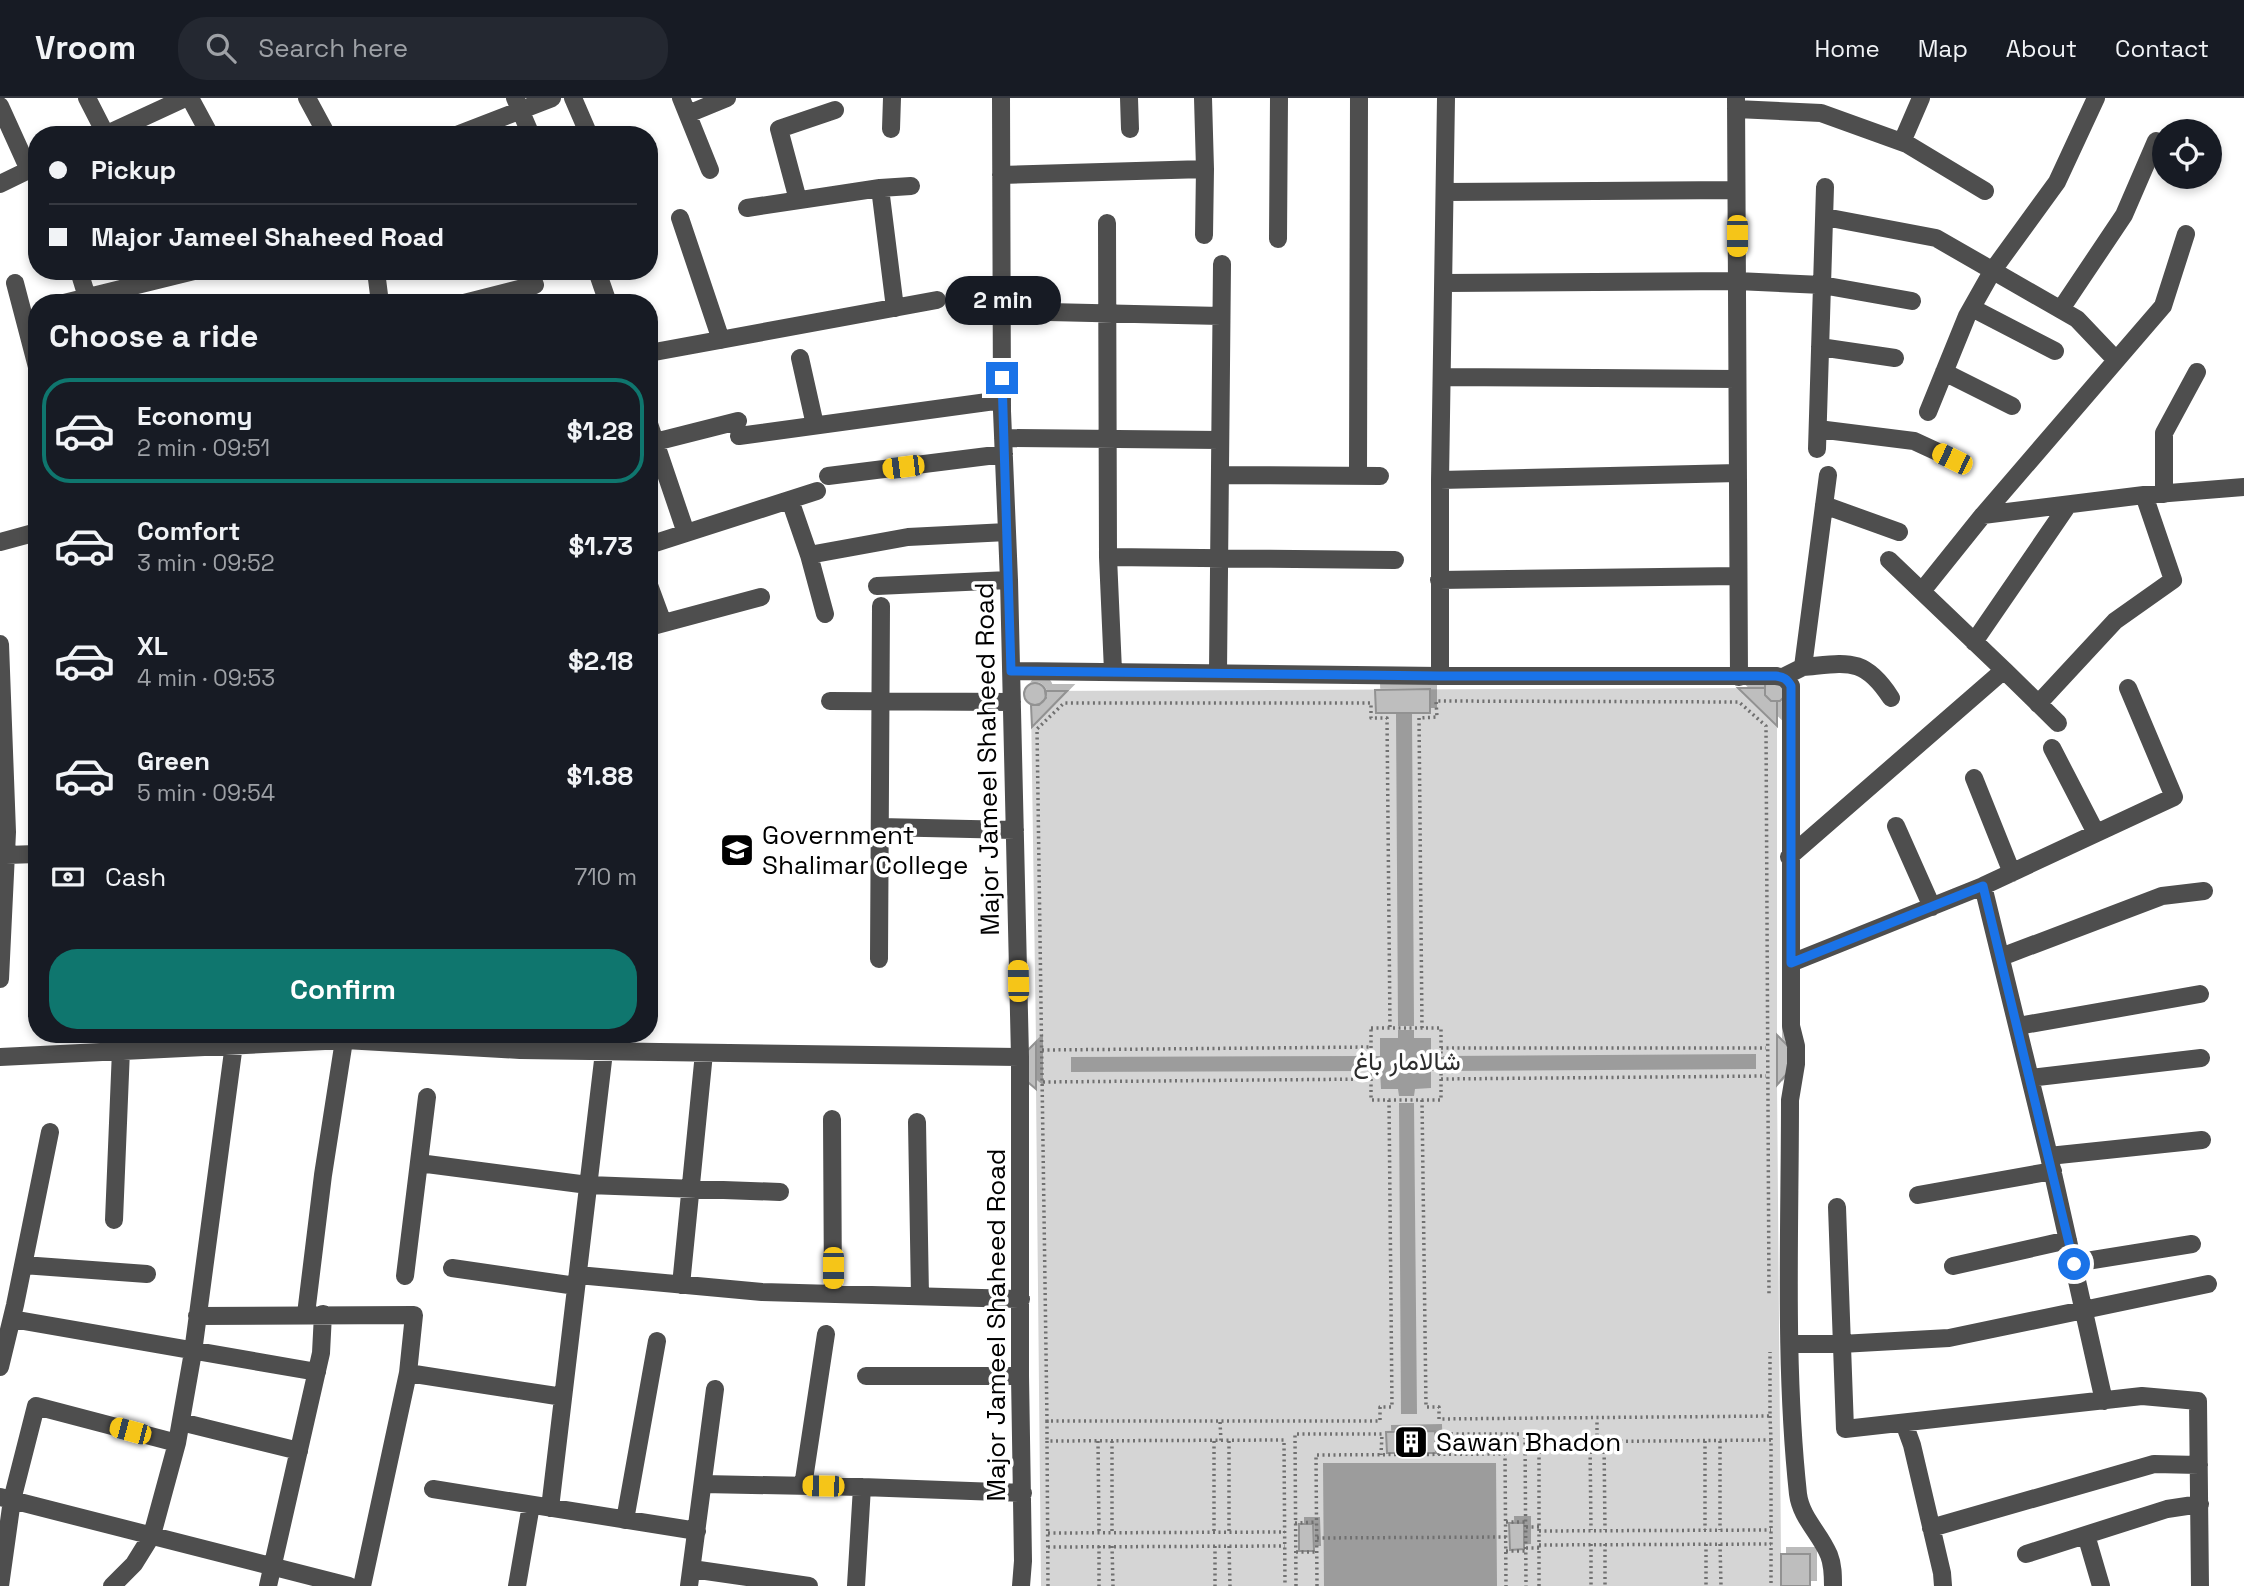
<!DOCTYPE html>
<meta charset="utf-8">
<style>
:root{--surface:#171b24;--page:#242831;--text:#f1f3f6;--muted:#9ea1a6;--line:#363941;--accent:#0f766e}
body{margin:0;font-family:"Space Grotesk",Vazirmatn,sans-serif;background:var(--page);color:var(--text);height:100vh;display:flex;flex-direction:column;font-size:26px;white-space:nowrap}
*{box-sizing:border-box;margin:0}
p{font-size:23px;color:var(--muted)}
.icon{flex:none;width:38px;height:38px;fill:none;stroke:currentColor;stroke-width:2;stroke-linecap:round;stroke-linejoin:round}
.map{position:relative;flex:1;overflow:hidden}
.panel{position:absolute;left:28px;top:196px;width:630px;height:749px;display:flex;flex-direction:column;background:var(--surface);border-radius:28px;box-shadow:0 4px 10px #0003}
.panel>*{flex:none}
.top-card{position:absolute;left:28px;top:28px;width:630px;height:154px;border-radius:28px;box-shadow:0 4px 10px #0003;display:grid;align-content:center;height:154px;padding:0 21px;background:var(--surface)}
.fabs{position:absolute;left:2152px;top:21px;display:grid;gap:14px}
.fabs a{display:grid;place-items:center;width:70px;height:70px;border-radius:50%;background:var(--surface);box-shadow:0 4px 10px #0003;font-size:35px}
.end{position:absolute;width:32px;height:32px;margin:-16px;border:9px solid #1a73e8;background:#fff;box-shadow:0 0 0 4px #fff}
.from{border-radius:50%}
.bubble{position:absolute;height:49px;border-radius:24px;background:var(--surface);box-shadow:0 4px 10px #0003;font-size:23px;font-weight:600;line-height:49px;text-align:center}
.car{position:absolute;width:21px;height:42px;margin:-21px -10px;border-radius:9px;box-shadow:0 0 5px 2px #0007;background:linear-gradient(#f5c518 24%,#345 0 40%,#f5c518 0 76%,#345 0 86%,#f5c518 0)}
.top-card b{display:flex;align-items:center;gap:24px;height:66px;font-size:26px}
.top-card b+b{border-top:2px solid var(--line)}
.top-card i{width:18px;height:18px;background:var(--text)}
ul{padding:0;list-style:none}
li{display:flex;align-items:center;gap:21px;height:105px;margin:0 14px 10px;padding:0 7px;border:4px solid transparent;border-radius:28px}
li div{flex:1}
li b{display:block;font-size:26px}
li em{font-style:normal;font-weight:600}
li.selected{border-color:var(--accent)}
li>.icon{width:63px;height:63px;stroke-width:1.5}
h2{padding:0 21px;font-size:32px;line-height:84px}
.pay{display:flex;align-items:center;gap:18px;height:77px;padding:0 21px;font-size:26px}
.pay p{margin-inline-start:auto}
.button{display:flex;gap:14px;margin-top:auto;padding:14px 21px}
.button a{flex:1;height:80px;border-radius:28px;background:var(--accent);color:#fff;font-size:28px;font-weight:600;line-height:80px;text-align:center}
header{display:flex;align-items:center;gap:42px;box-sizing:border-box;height:98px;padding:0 35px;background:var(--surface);border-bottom:2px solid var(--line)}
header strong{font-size:33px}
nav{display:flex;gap:38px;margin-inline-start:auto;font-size:24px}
.search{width:490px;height:63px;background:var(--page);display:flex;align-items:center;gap:18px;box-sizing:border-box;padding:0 24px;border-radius:28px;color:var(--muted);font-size:26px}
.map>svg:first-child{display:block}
.green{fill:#d5d5d5}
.water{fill:#9c9c9c}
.building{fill:#bebebe;stroke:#929292;stroke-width:2;filter:url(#shadow)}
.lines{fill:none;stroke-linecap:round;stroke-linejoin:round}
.path{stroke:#707070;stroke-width:3.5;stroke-dasharray:2 3.5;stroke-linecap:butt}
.minor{stroke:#4e4e4e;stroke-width:18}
.route{stroke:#1a73e8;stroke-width:9}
.labels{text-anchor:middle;stroke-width:7;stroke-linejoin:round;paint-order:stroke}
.street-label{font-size:26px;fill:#000;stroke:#fff}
.poi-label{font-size:26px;fill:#000;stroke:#fff;text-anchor:start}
.park-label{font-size:26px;fill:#2c2c2c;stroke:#fff}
</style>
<header>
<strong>Vroom</strong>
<div class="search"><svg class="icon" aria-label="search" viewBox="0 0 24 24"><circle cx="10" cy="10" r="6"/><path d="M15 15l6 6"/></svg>Search here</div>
<nav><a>Home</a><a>Map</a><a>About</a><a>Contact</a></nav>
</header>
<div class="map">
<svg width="2244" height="1488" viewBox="0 0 2244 1488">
<defs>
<filter id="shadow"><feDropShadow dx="6" dy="-6" stdDeviation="0" flood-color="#0004"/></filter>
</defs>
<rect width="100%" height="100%" fill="#fff"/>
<path class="green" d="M1030,585H1039L1046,593L1765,590V587L1786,597L1777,603V937L1791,951L1790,972L1777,987L1781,1456L1810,1488H1041L1036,991L1023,980L1024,956L1036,944L1031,607L1024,600V591Z"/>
<path class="water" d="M1396,615H1412L1414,928H1398Z
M1398,932H1414V940H1431V958H1439V973H1431V990L1415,991L1414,998H1399L1398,991H1381L1380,973H1373V958H1380V940H1398Z
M1756,956V971L1443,973V958Z
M1369,958V973L1071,974V959Z
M1399,1005H1414L1417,1316H1401Z
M1323,1365H1496L1497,1488H1324Z"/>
<path class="building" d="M1771,581L1787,587L1786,597L1780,603H1771L1765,597V587Z
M1024 596a11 11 0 1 1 22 0a11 11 0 1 1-22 0Z
M1738,590H1765V597L1771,603H1777V628Z
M1430,591V615H1376L1375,592Z
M1045,593H1067L1032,629L1031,607H1039L1046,600Z
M1777,937L1791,951L1790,972L1777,987Z
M1036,944V991L1023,980L1024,956Z
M1435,1333L1436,1355H1387L1386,1334Z
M1509,1425H1524V1451L1510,1452Z
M1299,1426H1313L1314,1453H1299Z
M1781,1456H1810V1488H1781Z"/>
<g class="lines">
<path class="path" d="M1371,930H1441V1002H1371Z
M1422,930L1419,620L1437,619L1436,603L1739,604L1766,628L1769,1197
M1441,950H1766
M1042,952L1371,949
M1441,981L1766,978
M1043,984L1371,981
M1389,1002L1392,1309H1380V1323H1047L1037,631L1064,605H1371V620H1387L1390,930
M1422,1002L1426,1309H1439V1321L1770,1318V1254
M1770,1318L1771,1342
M1047,1323V1343
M1220,1324L1221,1343
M1525,1336L1546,1335V1343
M1098,1343L1099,1434
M1112,1343V1434
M1214,1343V1434
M1229,1343V1434
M1590,1343L1591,1432
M1597,1343V1321
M1604,1343L1605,1432
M1705,1343V1432
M1720,1343V1432
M1439,1357V1336H1525L1526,1488
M1506,1424H1526
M1295,1425L1317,1424
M1526,1429H1539
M1539,1433L1771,1432
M1048,1435L1285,1434
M1317,1440L1506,1439
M1591,1446V1488
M1605,1446V1488
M1706,1446V1488
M1720,1446L1721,1488
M1539,1447L1771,1446
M1099,1448V1488
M1112,1448L1113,1488
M1215,1448V1488
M1229,1448L1230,1488
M1048,1449L1285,1448
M1526,1450H1539
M1506,1453H1526
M1296,1454H1317
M1048,1488L1047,1343L1284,1342L1285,1488
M1296,1488L1295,1336H1382L1381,1357
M1317,1488L1316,1357L1505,1356L1506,1488
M1539,1488V1344L1771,1342V1488"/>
<path class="minor" d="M87,0L106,37
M190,0L210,37
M307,0L327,37
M515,0L531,37
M573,0L589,37
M681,0L710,72
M1001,0L1002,313L1009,482L1020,959V1278L1023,1463L1021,1488
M1129,0L1130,31
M1203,0L1205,71
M1736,0L1739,579
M0,8L29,72
M1736,11L1821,15L1907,46L1985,93
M688,16L727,0
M891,31L892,0
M105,37L185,0
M457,37L552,0
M1902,44L1921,0
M1001,77L1205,71L1204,137
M0,86L37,68
M1445,94L1736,92
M798,102L779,31L835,12
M747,110L880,90
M1825,119L1936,140L2077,221L2116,262
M680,120L721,242
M1107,125L1108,459L1113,573
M1278,141L1279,0
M79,173L87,199
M376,173L380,205
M597,173L608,205
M15,185L37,269
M1444,185L1737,183L1822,187L1912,203
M64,205L194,173
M464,205L535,187
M895,210L880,90L911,88
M1972,210L2055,253
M2061,211L2124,117L2156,43
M1002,213L1221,218
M1820,249L1895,260
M649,255L937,202
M800,260L815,327
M1944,274L2012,308
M1442,279L1737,281
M1928,314L1967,218L1993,172L2057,84L2096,0
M649,326L686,435
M1818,331L1914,343L1953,361
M739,338L1002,302
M1003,340L1220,342
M655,344L738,323
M1817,351L1825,89
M1220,377L1380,378
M828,378L1004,356
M1358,378L1359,0
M1440,382L1738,375
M2164,396V335L2197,274
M790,402L809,457L825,516
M1824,407L1899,434
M1983,417L2163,208L2186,136
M0,444L37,434
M649,447L817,393
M809,457L908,439L1007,434
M1108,459L1395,462
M1889,462L2004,572
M1439,482L1738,478
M649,487L663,525
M877,488L1009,482
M1922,493L1983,417L2144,397
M649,529L761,499
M1974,544L2068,407
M0,546L7,734L0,881
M1803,569C1847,565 1864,558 1891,600
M1011,573L1440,578H1776C1784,579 1787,581 1791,588V928L1796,948V966L1790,1002C1790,1133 1784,1266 1798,1396C1801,1420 1820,1435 1829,1457C1833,1467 1833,1477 1833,1488
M1218,574L1222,166
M1440,578V382L1446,0
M1783,579L1803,569L1828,377
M830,603L1012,604
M2038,606L2115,523L2173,482L2144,397L2244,389
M2052,650L2096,735
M1974,680L2012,775
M1896,728L1932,809
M880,729L1015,732
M6,757L37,756
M1789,759L2004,572L2058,625
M1983,788L2049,1058L2104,1303
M2001,859L2162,798L2204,793
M879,861L881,508
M1791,865L1983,788L2174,699L2128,590
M2018,928L2200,896
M0,959L345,942L520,952L1020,959
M2030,980L2201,960
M832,1021L833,1195
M917,1024L920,1198
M2049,1058L2202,1042
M419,1065L588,1087L780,1094
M1918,1097L2053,1073
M1837,1109L1845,1331L2142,1298L2198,1303L2200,1488
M114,1122L121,952
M2074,1165L2192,1146
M23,1167L147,1176
M1953,1168L2068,1142
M452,1170L576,1188
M578,1177L762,1194L1021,1201
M405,1178L427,999
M681,1187L704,955
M306,1216L323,1077L345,936
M197,1218L414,1217L408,1275L563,1299
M12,1221L317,1274
M1790,1246H1841L1949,1240L2208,1186
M0,1269L15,1207L50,1034
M866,1278H1020
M181,1324L299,1353
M1904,1325L1912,1347L1942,1475L1943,1488
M703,1386L862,1389L1023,1395
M803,1388L826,1236
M433,1391L697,1433
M0,1399L349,1488
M550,1410L604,954
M625,1422L657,1243
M1931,1430L2154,1366L2199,1367
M2086,1437L2101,1488
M2026,1456L2167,1411L2200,1406
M692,1471L809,1488
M0,1488L12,1402L36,1308L177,1345
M112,1488L134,1466L152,1437L177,1345L193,1254L234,946
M268,1488L321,1255L323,1216
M362,1488L408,1275
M517,1488L531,1407
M689,1488L715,1291
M856,1488L862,1389"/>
</g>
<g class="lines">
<path class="route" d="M1002,280L1011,573L1440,578H1776C1784,579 1787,581 1791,588V865L1983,788L2074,1166"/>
</g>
<defs>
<g id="university-square" transform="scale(1.75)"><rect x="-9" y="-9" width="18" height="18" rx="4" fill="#000" stroke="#fff"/><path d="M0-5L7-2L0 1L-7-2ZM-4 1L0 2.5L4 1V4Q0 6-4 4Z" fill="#fff"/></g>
<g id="building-square" transform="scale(1.75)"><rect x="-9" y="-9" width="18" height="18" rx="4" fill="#000" stroke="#fff"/><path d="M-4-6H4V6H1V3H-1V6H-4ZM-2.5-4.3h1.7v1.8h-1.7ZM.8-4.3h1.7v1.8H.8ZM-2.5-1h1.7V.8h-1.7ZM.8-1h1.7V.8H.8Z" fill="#fff"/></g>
</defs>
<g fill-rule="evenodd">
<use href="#university-square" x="737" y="752"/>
<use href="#building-square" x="1411" y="1344"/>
</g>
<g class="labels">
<g class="street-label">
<text transform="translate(987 661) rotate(-91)" y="9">Major Jameel Shaheed Road</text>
<text transform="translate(996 1227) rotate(-90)" y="9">Major Jameel Shaheed Road</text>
</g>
<g class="poi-label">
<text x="762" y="746">Government<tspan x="762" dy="30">Shalimar College</tspan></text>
<text x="1436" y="1353">Sawan Bhadon</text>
</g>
<g class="park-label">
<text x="1407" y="972">شالامار باغ</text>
</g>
</g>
</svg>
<div class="fabs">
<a><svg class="icon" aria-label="locate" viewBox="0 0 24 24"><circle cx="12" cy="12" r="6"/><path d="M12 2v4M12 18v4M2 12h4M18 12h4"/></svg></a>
</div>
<i class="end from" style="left:2074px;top:1166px"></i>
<i class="end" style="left:1002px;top:280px"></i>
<div class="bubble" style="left:945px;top:178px;width:116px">2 min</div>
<i class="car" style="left:1737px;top:138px;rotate:180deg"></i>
<i class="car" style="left:1952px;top:361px;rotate:296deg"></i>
<i class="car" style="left:903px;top:369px;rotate:263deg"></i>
<i class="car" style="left:1018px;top:883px;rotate:359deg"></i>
<i class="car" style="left:833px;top:1170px;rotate:180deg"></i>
<i class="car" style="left:130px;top:1333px;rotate:285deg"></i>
<i class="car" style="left:823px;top:1388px;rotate:271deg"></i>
<div class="top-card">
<b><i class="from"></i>Pickup</b>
<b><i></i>Major Jameel Shaheed Road</b>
</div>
<section class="panel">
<h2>Choose a ride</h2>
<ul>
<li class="selected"><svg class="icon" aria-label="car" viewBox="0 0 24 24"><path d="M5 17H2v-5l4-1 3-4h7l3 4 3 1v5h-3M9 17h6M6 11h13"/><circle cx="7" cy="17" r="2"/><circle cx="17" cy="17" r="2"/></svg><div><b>Economy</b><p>2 min · 09:51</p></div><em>$1.28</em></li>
<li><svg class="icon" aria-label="car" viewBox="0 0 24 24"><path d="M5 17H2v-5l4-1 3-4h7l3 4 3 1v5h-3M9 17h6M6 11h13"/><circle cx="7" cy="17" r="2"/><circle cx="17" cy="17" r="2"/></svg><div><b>Comfort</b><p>3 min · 09:52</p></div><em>$1.73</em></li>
<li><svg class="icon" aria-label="car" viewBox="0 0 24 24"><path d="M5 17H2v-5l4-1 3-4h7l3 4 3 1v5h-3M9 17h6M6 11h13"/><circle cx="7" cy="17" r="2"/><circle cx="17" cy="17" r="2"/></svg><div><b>XL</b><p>4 min · 09:53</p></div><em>$2.18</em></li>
<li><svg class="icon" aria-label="car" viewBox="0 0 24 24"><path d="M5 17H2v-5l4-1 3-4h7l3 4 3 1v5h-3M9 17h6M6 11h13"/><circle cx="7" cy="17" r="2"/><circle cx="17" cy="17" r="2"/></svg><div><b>Green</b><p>5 min · 09:54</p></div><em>$1.88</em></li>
</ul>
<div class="pay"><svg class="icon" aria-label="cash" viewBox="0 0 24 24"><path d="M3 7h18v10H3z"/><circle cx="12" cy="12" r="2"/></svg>Cash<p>710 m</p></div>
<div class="button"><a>Confirm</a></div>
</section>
</div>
